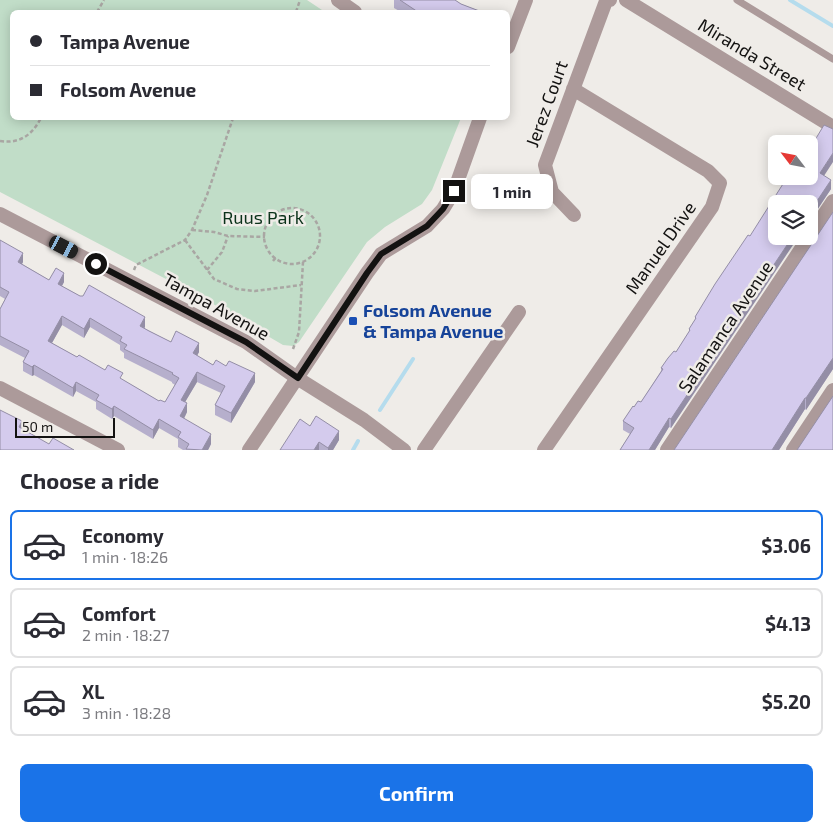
<!DOCTYPE html>
<meta charset="utf-8">
<style>
:root{--surface:#fff;--page:#f2f2f3;--text:#2b2b33;--muted:#7c7c81;--line:#e1e1e2;--accent:#1a73e8}
body{margin:0;font-family:"Exo 2",sans-serif;background:var(--page);color:var(--text);height:100vh;display:flex;flex-direction:column;font-size:19px;white-space:nowrap}
*{box-sizing:border-box;margin:0}
p{font-size:16px;color:var(--muted)}
.icon{flex:none;width:28px;height:28px;fill:none;stroke:currentColor;stroke-width:2;stroke-linecap:round;stroke-linejoin:round}
.map{position:relative;height:450px;overflow:hidden}
.panel{display:flex;flex-direction:column;background:var(--surface);flex:1}
.panel>*{flex:none}
.banner{position:absolute;left:10px;top:10px;width:500px;height:110px;border-radius:8px;box-shadow:0 2px 12px #0003;display:grid;align-content:center;height:110px;padding:0 20px;background:var(--surface)}
.needle{width:32px;rotate:302deg}
.fabs{position:absolute;left:768px;top:135px;display:grid;gap:10px}
.fabs a{display:grid;place-items:center;width:50px;height:50px;border-radius:8px;background:var(--surface);box-shadow:0 2px 12px #0003;font-size:25px}
.scale{position:absolute;left:15px;bottom:12px;width:100px;box-sizing:border-box;padding-left:5px;border:2px solid #131211;border-top:0;font-size:14px;line-height:18px;white-space:nowrap;color:#131211;-webkit-text-stroke:4px #efece8;paint-order:stroke}
.end{position:absolute;width:22px;height:22px;margin:-11px;border:6px solid #131211;background:#fff;box-shadow:0 0 0 2px #fff}
.from{border-radius:50%}
.bubble{position:absolute;height:35px;border-radius:8px;background:var(--surface);box-shadow:0 2px 12px #0003;font-size:16px;font-weight:700;line-height:35px;text-align:center}
.car{position:absolute;width:15px;height:30px;margin:-15px -8px;border-radius:6px;box-shadow:0 0 4px 1px #0007;background:linear-gradient(#222 24%,#8ab4d8 0 40%,#222 0 76%,#8ab4d8 0 86%,#222 0)}
.banner b{display:flex;align-items:center;gap:18px;height:48px;font-size:19px}
.banner b+b{border-top:1px solid var(--line)}
.banner i{width:12px;height:12px;background:var(--text)}
ul{padding:0;list-style:none}
li{display:flex;align-items:center;gap:15px;height:70px;margin:0 10px 8px;padding:0 10px;border:2px solid var(--line);border-radius:8px}
li div{flex:1}
li b{display:block;font-size:19px}
li em{font-style:normal;font-weight:700}
li.on{border-color:var(--accent)}
li>.icon{width:45px;height:45px;stroke-width:1.5}
h2{padding:0 20px;font-size:22px;line-height:60px}
.primary-button{display:flex;gap:10px;margin-top:auto;padding:10px 20px}
.primary-button a{flex:1;height:58px;border-radius:8px;background:var(--accent);color:#fff;font-size:20px;font-weight:700;line-height:58px;text-align:center}
.map>svg:first-child{display:block}
.green{fill:#c1ddc8}
.lines{fill:none;stroke-linecap:round;stroke-linejoin:round}
.stream{stroke:#b5dced;stroke-width:4}
.path{stroke:#a9a6a3;stroke-width:2.5;stroke-dasharray:4 2.5;stroke-linecap:butt}
.service{stroke:#ac9a9a;stroke-width:7}
.minor{stroke:#ac9a9a;stroke-width:14}
.tertiary{stroke:#ac9a9a;stroke-width:14}
.wall{fill:#b6afcc;fill-rule:evenodd}
.shaded-wall{fill:#948ea6}
.building{fill:#d4cbed;stroke:#948ea6;fill-rule:evenodd}
.route{stroke:#131211;stroke-width:6}
.transit-dot{fill:#1a4fb4;stroke:#efece8;stroke-width:2}
.labels{text-anchor:middle;stroke-width:5;stroke-linejoin:round;paint-order:stroke}
.street-label{font-size:18px;fill:#131211;stroke:#efece8}
.park-label{font-size:18px;fill:#0b321a;stroke:#efece8}
.transit-label{font-size:18px;font-weight:bold;fill:#164399;stroke:#efece8;text-anchor:start}
</style>
<div class="map">
<svg width="833" height="450" viewBox="0 0 833 450">
<rect width="100%" height="100%" fill="#efece8"/>
<path class="green" d="M0,0H307L325,12H12V118H461L432,190L422,204L385,227L367,242L299,342L293,346L283,345L208,301L0,192Z"/>
<g class="lines">
<path class="stream" d="M790,0L833,26
M380,410L413,359
M353,450L358,441"/>
<path class="path" d="M97,12L104,0
M296,12L300,0
M0,141C20,144 32,135 41,118
M264 236a28 28 0 1 1 56 0a28 28 0 1 1-56 0Z
M192,230L214,232L228,236L265,237
M185,240L214,279L237,289L255,291L301,285
M273,261L277,256
M134,270L136,265L185,240L192,230L207,195L233,118
M207,270L222,252L228,236
M293,349L299,332L303,262"/>
<path class="service" d="M737,0L833,59"/>
<path class="minor" d="M338,0L355,12
M626,0L833,127
M508,47L526,0
M574,215L552,192L545,165L606,1L610,0
M297,378L364,420L404,450
M0,388L118,450
M249,450L367,273L381,254L427,226L443,209L454,191L480,118
M424,450L519,312
M544,450L712,207L720,183L708,171L573,89
M667,450L833,201
M793,450L833,390"/>
<path class="tertiary" d="M0,214L246,342L297,378"/>
</g>
<path class="wall" d="M394,0H455L461,4L482,12H401L394,8Z
M809,176H824L831,189L809,222V204L671,428L669,427L655,450H620L630,434L623,430V421L634,407L641,402L661,371V368L676,352L689,332V329L695,320V317L750,236Z
M833,212V369L806,410L805,409L779,450H674Z
M0,240L23,262L22,264L49,280L64,282L62,286L80,296L145,327L144,328L171,342L199,352L197,356L213,365L255,382L231,423L215,415V405L221,393L197,382L185,402L187,412L184,419L211,444L208,450H183L178,447V439L159,428L153,439L114,416L112,419L96,409V402L76,391L73,397L34,375L32,376L23,371V362L25,358L0,345V309L5,299L0,296ZM62,325L84,338L90,327L120,345V350L124,353V358L172,382V383L175,385L165,402L159,401L123,380L77,357L52,343Z
M310,426L339,440L333,450H280Z"/>
<path class="shaded-wall" d="M833,153V162L820,182V173Z
M831,180V189L809,222V213Z
M793,236H799L671,428V419Z
M23,253V262L18,271V262Z
M64,273V282L58,293V284Z
M62,316V325L48,350V341Z
M145,317V327L140,335V326Z
M90,318V327L84,338V329Z
M199,343V352L193,363V353Z
M833,358V369L806,410V398Z
M34,365V375L32,376V367Z
M197,372V382L181,409V400Z
M255,373V382L231,423V413Z
M76,382V391L73,397V388Z
M805,398V409L779,450H772Z
M187,403V412L180,426V416Z
M114,406V416L112,419V409Z
M669,418V427L655,450H649Z
M159,419V428L153,439V430Z
M22,421V431L19,427Z
M339,431V440L333,450H328V448Z
M211,434V444L208,450H202Z
M319,442V450H314Z"/>
<path class="building" d="M400,0H455L461,4L482,12H418Z
M824,125L833,129V153L820,173L831,180L809,213V204H776V236H793L671,419L669,418L649,450H620L634,428L623,421L633,406L634,407L638,401L641,402L663,369L661,368L668,358L674,351L676,352L690,330L689,329L696,318L695,317L715,284L748,235L750,236L788,176H809V150Z
M833,212V358L806,398H805L772,450H674Z
M0,240L23,253L18,262L49,280L56,268L64,273L58,284L80,296H83L89,285L145,317L140,326L149,331L171,342L176,331L199,343L193,353L213,365L216,360L226,366L229,361L255,373L231,413L215,405L225,386L197,372L181,400L187,403L180,416L211,434L202,450L186,449L189,444L178,437L181,432L159,419L153,430L114,406L112,409L96,400L99,395L76,382L73,388L34,365L32,367L23,362L29,351L0,336V309L9,292L0,287ZM62,316L84,329L90,318L122,337L120,341L127,345L124,349L173,373L172,374L179,378L165,402L160,400L159,401L120,378L123,373L108,365L105,370L79,355L77,357L48,341Z
M833,396V450H797Z
M0,410L22,421L19,427L49,444L53,438L74,450H0Z
M316,416L339,431L328,448L319,442L314,450H280L300,419L310,426Z"/>
<g class="lines">
<path class="route" d="M96,264L246,342L298,378L367,273L381,254L427,226L443,209L454,191"/>
</g>
<rect class="transit-dot" x="348" y="316" width="10" height="10" rx="2.5"/>
<g class="labels">
<g class="street-label">
<text transform="translate(752 55) rotate(31)" y="6">Miranda Street</text>
<text transform="translate(547 104) rotate(-70)" y="6">Jerez Court</text>
<text transform="translate(661 248) rotate(-55)" y="6">Manuel Drive</text>
<text transform="translate(216 307) rotate(29)" y="6">Tampa Avenue</text>
<text transform="translate(726 327) rotate(-56)" y="6">Salamanca Avenue</text>
</g>
<g class="park-label">
<text x="263" y="224">Ruus Park</text>
</g>
<g class="transit-label">
<text x="363" y="317">Folsom Avenue<tspan x="363" dy="21">&amp; Tampa Avenue</tspan></text>
</g>
</g>
</svg>
<div class="fabs">
<a><svg class="needle" viewBox="-14 -14 28 28"><path d="M0-13l5 13h-10z" fill="#e53935"/><path d="M0 13l5-13h-10z" fill="#7c7c81"/></svg></a>
<a><svg class="icon" aria-label="layers" viewBox="0 0 24 24"><path d="M12 4l9 5-9 5-9-5zM3 14l9 5 9-5"/></svg></a>
</div>
<div class="scale">50 m</div>
<i class="end from" style="left:96px;top:264px"></i>
<i class="end" style="left:454px;top:191px"></i>
<div class="bubble" style="left:471px;top:174px;width:82px">1 min</div>
<i class="car" style="left:64px;top:247px;rotate:117deg"></i>
<div class="banner">
<b><i class="from"></i>Tampa Avenue</b>
<b><i></i>Folsom Avenue</b>
</div>
</div>
<section class="panel">
<h2>Choose a ride</h2>
<ul>
<li class="on"><svg class="icon" aria-label="car" viewBox="0 0 24 24"><path d="M5 17H2v-5l4-1 3-4h7l3 4 3 1v5h-3M9 17h6M6 11h13"/><circle cx="7" cy="17" r="2"/><circle cx="17" cy="17" r="2"/></svg><div><b>Economy</b><p>1 min · 18:26</p></div><em>$3.06</em></li>
<li><svg class="icon" aria-label="car" viewBox="0 0 24 24"><path d="M5 17H2v-5l4-1 3-4h7l3 4 3 1v5h-3M9 17h6M6 11h13"/><circle cx="7" cy="17" r="2"/><circle cx="17" cy="17" r="2"/></svg><div><b>Comfort</b><p>2 min · 18:27</p></div><em>$4.13</em></li>
<li><svg class="icon" aria-label="car" viewBox="0 0 24 24"><path d="M5 17H2v-5l4-1 3-4h7l3 4 3 1v5h-3M9 17h6M6 11h13"/><circle cx="7" cy="17" r="2"/><circle cx="17" cy="17" r="2"/></svg><div><b>XL</b><p>3 min · 18:28</p></div><em>$5.20</em></li>
</ul>
<div class="primary-button"><a>Confirm</a></div>
</section>
